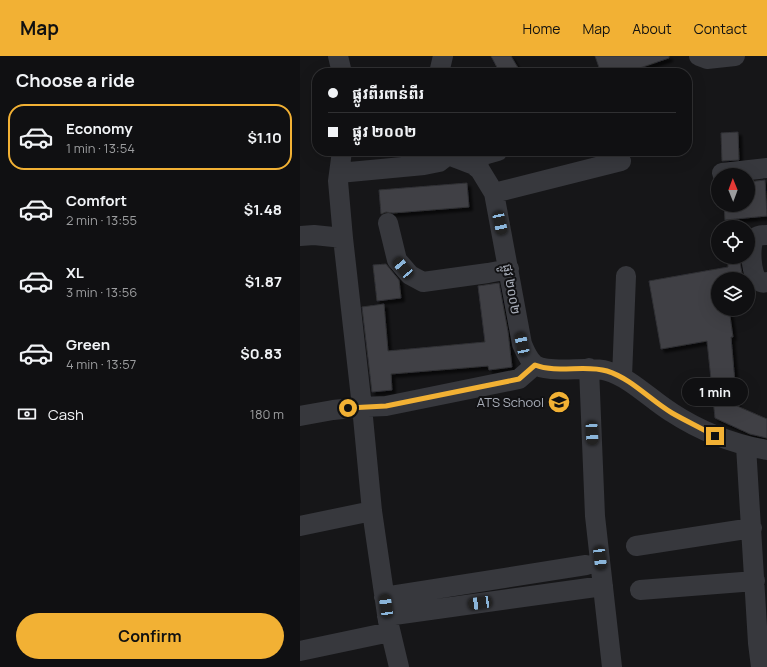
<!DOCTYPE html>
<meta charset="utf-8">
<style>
:root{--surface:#101012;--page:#1e1e20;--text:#f1f3f6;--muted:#9c9d9f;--line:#303032;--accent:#f2b134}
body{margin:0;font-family:Manrope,"Noto Sans Khmer",sans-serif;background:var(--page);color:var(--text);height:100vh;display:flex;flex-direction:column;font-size:15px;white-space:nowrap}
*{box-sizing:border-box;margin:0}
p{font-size:13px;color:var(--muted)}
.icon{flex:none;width:22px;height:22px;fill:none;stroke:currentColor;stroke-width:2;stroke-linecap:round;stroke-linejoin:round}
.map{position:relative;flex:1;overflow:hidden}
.details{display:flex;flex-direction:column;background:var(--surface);width:300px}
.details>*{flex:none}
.banner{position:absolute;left:12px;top:12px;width:380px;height:88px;border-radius:16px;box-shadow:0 4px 16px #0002,0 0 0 1px var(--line);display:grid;align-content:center;height:88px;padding:0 16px;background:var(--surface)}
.needle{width:26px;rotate:359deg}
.controls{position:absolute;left:411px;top:112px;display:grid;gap:8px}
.controls a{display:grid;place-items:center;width:44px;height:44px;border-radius:50%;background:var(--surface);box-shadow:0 4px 16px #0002,0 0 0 1px var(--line);font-size:20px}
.end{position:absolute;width:18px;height:18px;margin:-9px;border:5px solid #f2b134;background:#111;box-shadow:0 0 0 2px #111}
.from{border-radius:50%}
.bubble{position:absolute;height:28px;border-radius:14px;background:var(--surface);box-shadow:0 4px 16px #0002,0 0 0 1px var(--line);font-size:13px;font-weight:700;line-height:28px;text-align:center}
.car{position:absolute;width:12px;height:24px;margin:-12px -6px;border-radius:5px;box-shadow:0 0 3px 1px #0007;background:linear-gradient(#222 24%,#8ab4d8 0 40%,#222 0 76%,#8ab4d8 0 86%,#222 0)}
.banner b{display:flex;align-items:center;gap:14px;height:38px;font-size:15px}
.banner b+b{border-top:1px solid var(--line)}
.banner i{width:10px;height:10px;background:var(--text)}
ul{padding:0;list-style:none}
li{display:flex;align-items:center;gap:12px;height:66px;margin:0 8px 6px;padding:0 8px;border:2px solid transparent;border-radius:16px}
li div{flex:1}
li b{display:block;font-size:15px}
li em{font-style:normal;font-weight:700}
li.on{border-color:var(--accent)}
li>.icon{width:36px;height:36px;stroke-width:1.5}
h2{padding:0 16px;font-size:18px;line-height:48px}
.pay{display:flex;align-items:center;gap:10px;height:44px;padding:0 16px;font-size:15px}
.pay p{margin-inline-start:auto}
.button{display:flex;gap:8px;margin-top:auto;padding:8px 16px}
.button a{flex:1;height:46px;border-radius:24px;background:var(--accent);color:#111;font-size:16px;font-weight:700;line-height:46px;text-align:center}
header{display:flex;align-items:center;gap:24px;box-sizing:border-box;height:56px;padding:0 20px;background:var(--accent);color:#111}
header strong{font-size:19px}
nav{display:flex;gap:22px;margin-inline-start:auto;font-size:14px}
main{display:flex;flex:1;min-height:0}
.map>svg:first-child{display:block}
.building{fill:#404145;stroke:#303034;filter:url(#shadow)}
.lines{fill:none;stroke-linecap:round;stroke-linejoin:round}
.minor{stroke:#37383d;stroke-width:20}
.route{stroke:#f2b134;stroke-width:5}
.labels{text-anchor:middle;stroke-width:4;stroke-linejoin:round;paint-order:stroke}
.street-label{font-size:13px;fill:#a8adb8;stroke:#111113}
.poi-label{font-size:13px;fill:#a8adb8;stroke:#111113;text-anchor:end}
</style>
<header>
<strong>Map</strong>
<nav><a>Home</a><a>Map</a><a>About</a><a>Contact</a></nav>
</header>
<main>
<section class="details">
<h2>Choose a ride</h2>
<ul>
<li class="on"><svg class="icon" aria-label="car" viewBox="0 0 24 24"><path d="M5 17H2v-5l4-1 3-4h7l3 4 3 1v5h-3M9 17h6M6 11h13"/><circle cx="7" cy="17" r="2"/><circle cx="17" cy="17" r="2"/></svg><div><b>Economy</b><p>1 min · 13:54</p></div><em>$1.10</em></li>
<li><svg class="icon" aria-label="car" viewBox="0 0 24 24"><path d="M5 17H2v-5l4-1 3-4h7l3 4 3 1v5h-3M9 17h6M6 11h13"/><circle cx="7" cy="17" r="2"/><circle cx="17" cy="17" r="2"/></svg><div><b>Comfort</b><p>2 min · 13:55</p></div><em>$1.48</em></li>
<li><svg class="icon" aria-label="car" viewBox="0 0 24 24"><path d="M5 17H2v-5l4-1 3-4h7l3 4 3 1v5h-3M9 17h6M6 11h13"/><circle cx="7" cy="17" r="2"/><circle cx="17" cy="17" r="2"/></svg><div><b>XL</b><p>3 min · 13:56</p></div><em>$1.87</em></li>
<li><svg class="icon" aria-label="car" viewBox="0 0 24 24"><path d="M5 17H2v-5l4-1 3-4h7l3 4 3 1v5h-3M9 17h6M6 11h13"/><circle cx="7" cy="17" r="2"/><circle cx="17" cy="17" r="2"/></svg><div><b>Green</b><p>4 min · 13:57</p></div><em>$0.83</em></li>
</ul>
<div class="pay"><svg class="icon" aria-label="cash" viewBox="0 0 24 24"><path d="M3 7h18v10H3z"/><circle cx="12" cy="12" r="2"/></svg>Cash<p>180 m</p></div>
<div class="button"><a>Confirm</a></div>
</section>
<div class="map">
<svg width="467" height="611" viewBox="0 0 467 611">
<defs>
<filter id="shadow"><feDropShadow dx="3.5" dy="3.5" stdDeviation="1" flood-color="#0009"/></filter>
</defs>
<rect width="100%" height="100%" fill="#161618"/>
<path class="building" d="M191,0H211L221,17H200Z
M295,0H369V2L325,17H301Z
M438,76L439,104L422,105L421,77Z
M465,124L467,160L425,164L424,149H448V126Z
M167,127L169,151L93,157L86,156L81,158L79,134Z
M440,207L443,223H418V253H429L433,281H431L437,350L467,363V382L450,378L415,362L407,285L361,293L349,225L428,211V208Z
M86,208L99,224L101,242L77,245L73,209Z
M199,227L208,276L212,311L189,314L188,310L91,318L92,334L72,336L62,251L84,248L88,295L185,286L178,230Z"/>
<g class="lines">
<path class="minor" d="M38,0L42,17
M399,0L407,3L435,0
M139,17L143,0
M42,95L38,125L43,182L62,351L72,455L88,565L99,611
M144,95L148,99L174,109L180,114L194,137L222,288C225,295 228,303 234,308C248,319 288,309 307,315C331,322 350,343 371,356C400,375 433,388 467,394
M174,109L184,99L198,95
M39,117L124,109L139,106L148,99
M422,117L467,112
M194,137L321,105
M88,167L97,204L110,219L123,226L188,217L209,213
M467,179C463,179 458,179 455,182C449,188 451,219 458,224C461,227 464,227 467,226
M0,180L14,179L43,182
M289,312L295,460L312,611
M322,321L326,220
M0,360L33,354L62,351L86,350L219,323L235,309
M446,390L458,587L461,611
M0,470L72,455
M336,490L452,472
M340,534L455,525
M84,541L286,509
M87,560L303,530
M0,595L90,576"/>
</g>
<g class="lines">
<path class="route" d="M48,352L86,350L219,323L235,309C258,318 284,308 307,315C332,323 350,344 372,357C386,365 401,372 415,380"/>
</g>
<defs>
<g id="school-disc" transform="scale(1.15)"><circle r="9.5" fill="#f2b134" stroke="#111113"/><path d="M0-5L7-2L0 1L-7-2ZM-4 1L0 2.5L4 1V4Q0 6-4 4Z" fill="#111"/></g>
</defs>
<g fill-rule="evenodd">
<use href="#school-disc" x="259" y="346"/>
</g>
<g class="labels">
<g class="street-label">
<text transform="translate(212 233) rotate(80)" y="5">ផ្លូវ ២០០២</text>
</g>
<g class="poi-label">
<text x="244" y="351">ATS School</text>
</g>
</g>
</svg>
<div class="controls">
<a><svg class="needle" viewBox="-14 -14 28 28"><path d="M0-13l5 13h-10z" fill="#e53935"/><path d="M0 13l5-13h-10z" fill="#9c9d9f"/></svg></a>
<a><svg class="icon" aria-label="locate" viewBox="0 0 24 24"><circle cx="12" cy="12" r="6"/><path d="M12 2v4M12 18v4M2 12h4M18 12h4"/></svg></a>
<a><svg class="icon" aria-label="layers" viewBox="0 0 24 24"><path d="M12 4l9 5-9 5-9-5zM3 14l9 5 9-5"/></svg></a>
</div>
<i class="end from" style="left:48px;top:352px"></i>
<i class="end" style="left:415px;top:380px"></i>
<div class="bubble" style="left:382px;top:322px;width:66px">1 min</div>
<i class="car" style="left:200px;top:167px;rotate:168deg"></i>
<i class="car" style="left:103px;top:212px;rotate:320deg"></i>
<i class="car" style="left:222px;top:288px;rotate:348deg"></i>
<i class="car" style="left:292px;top:377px;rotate:177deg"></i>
<i class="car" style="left:300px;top:502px;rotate:173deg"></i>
<i class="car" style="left:180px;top:547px;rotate:262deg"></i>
<i class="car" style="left:86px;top:550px;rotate:352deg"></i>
<div class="banner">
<b><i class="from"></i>ផ្លូវពីរពាន់ពីរ</b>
<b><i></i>ផ្លូវ ២០០២</b>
</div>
</div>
</main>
